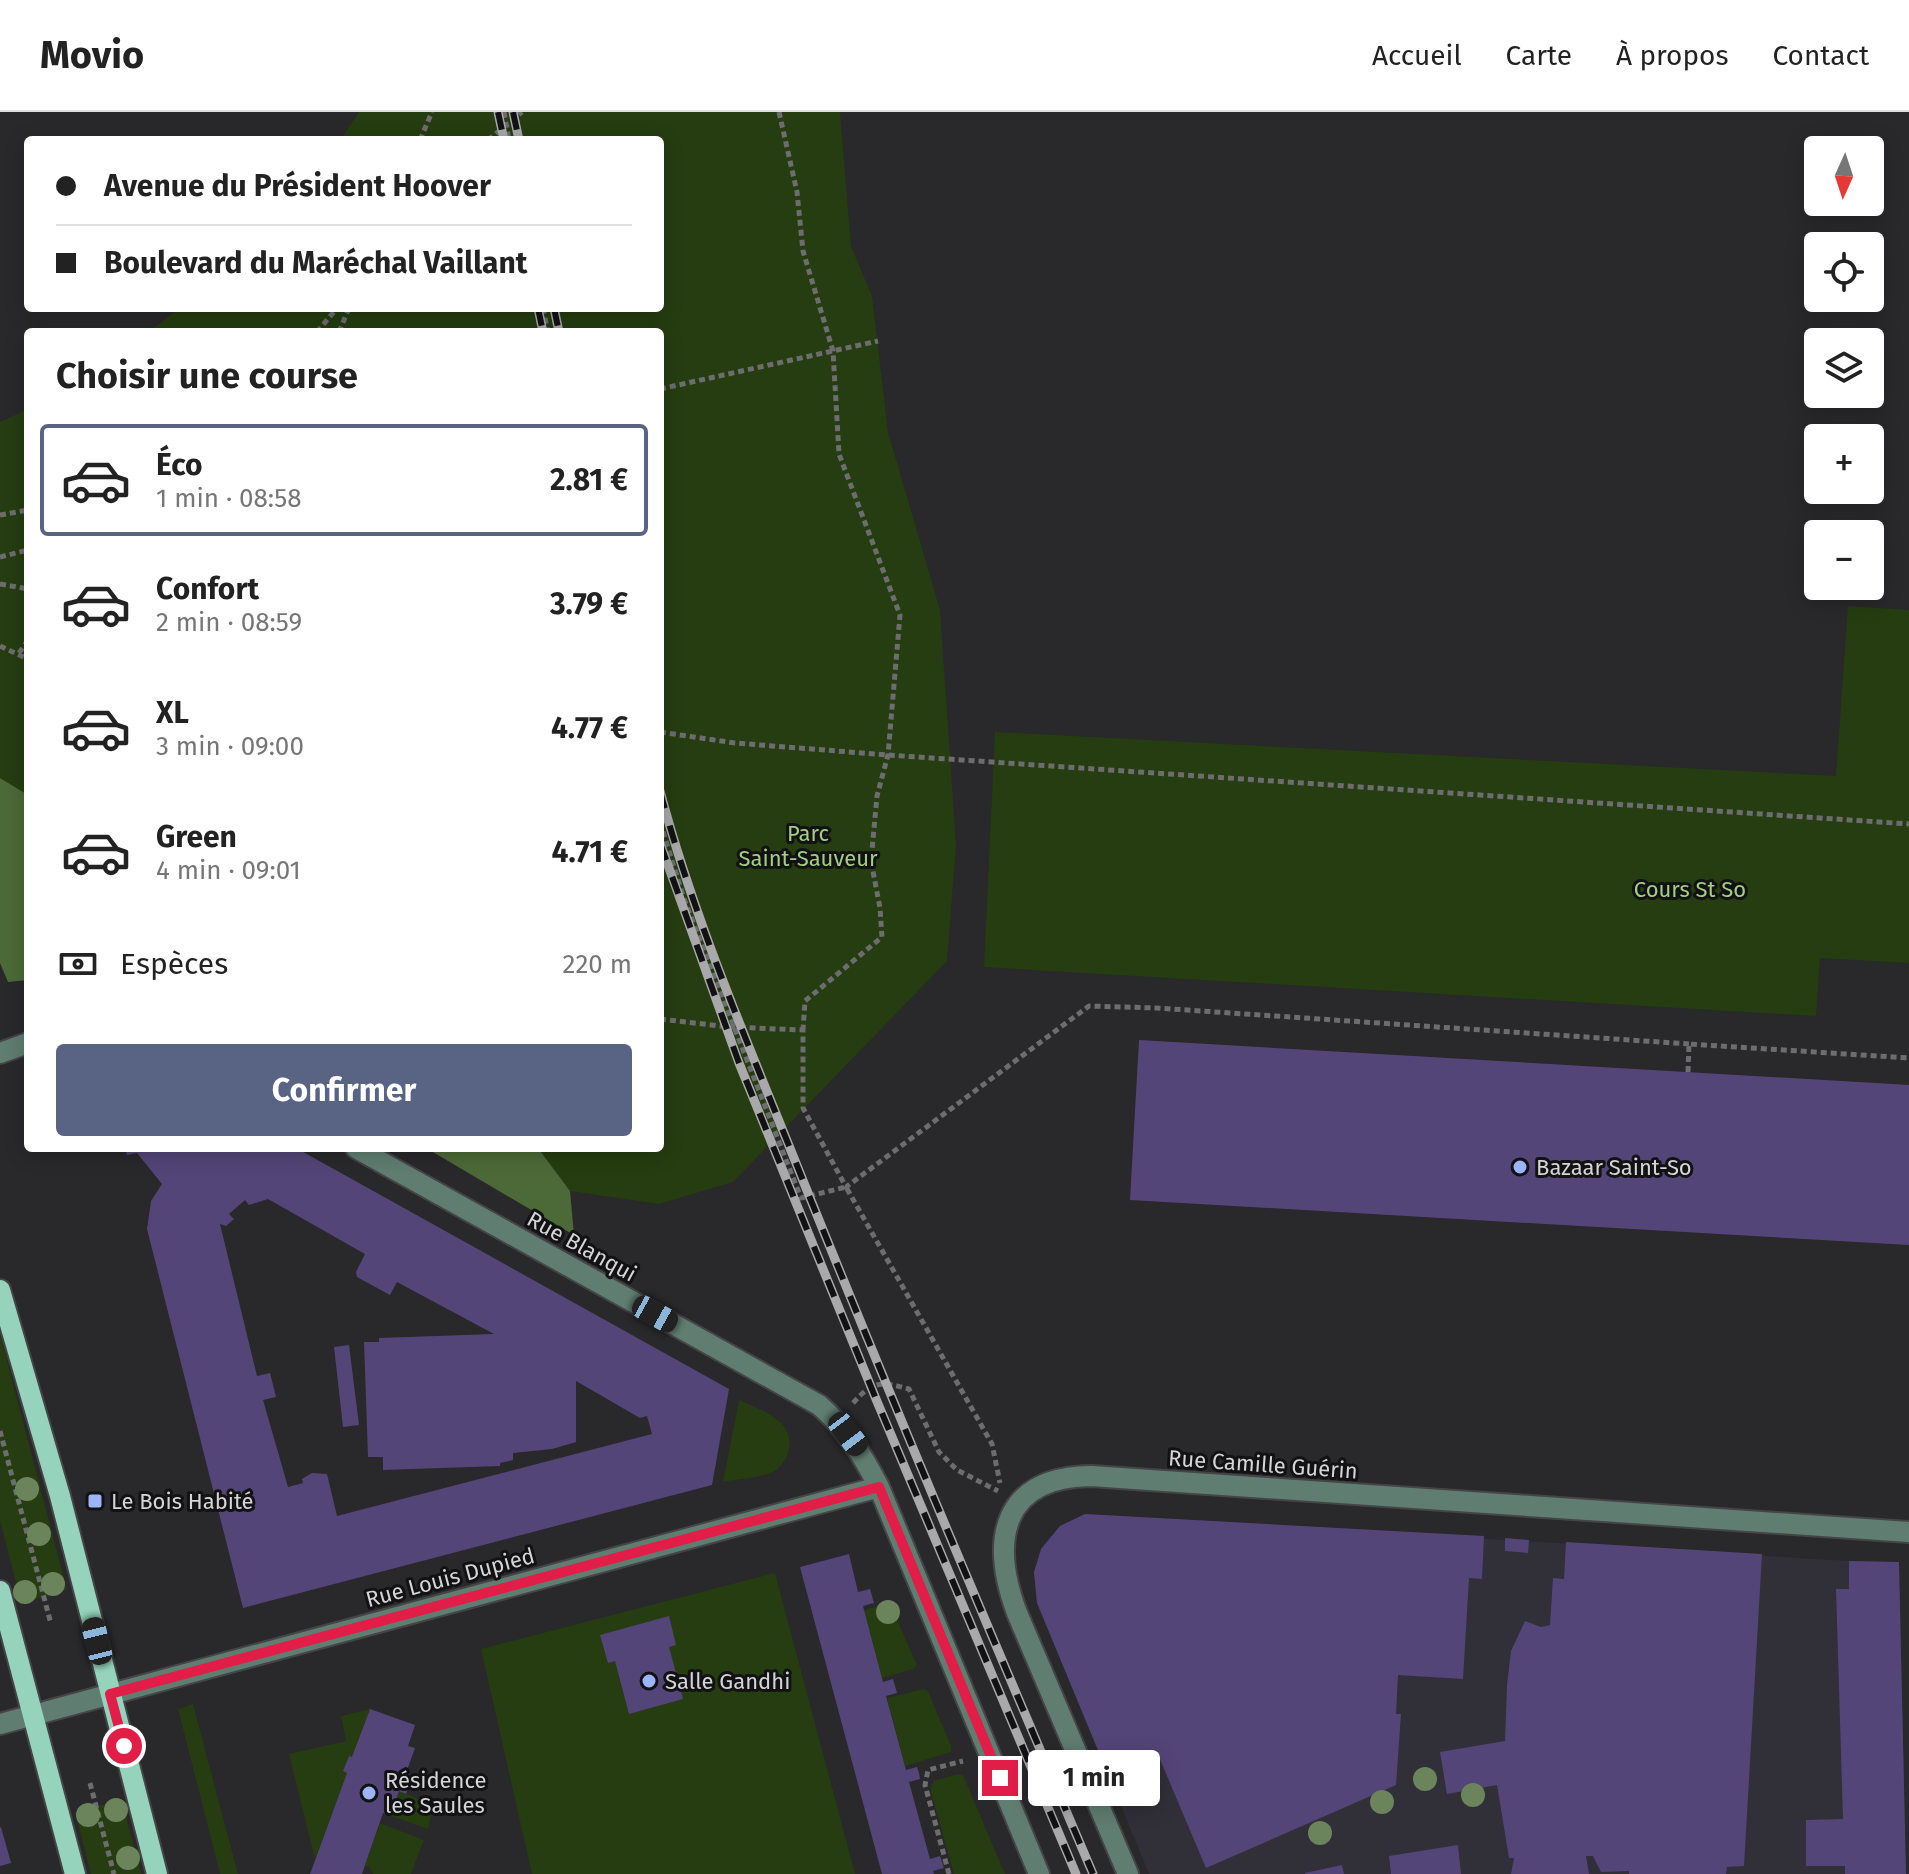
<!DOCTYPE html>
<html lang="fr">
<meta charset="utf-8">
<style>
:root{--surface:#fff;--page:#f6f6f6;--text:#222;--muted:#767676;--line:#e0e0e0;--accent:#596485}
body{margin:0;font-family:"Fira Sans",sans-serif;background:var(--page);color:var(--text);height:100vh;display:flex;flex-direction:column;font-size:30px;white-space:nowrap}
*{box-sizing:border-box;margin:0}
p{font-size:26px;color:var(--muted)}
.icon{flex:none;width:44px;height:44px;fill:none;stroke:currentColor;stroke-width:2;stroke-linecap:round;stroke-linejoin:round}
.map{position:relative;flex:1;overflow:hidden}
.details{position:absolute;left:24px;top:216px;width:640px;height:824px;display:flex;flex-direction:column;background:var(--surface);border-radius:8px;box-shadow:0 4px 20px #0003}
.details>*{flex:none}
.banner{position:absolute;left:24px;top:24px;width:640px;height:176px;border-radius:8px;box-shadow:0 4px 20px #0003;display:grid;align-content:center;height:176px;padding:0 32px;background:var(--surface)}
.needle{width:52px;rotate:183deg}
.controls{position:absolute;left:1804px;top:24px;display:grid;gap:16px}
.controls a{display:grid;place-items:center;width:80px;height:80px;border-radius:8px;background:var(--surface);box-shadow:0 4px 20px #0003;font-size:40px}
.end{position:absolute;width:36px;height:36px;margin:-18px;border:10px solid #e11d48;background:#fff;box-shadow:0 0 0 4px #fff}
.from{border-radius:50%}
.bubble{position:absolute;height:56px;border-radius:8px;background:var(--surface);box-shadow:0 4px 20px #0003;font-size:26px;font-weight:700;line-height:56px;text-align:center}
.car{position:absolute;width:24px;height:48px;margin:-24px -12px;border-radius:10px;box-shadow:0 0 6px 2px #0007;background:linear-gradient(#222 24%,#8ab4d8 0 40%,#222 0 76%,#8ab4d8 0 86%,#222 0)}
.banner b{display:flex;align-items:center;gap:28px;height:76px;font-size:30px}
.banner b+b{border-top:2px solid var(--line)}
.banner i{width:20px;height:20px;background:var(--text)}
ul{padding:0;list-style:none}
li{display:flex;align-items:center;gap:24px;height:112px;margin:0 16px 12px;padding:0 16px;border:4px solid transparent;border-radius:8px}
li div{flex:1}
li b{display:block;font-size:30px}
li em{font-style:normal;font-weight:700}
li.current{border-color:var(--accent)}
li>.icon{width:72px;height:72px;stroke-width:1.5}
h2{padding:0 32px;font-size:36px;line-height:96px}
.pay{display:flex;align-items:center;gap:20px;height:88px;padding:0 32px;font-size:30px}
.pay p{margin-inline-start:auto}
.action{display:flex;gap:16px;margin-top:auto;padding:16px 32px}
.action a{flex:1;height:92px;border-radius:8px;background:var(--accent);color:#fff;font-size:32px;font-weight:700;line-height:92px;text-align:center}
header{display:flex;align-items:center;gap:48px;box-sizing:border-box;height:112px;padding:0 40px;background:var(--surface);border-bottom:2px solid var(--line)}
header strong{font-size:38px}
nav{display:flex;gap:44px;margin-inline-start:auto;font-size:28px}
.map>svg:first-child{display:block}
.built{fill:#312f38}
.green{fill:#253d10}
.forest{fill:#4c6a37}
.building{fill:#544578;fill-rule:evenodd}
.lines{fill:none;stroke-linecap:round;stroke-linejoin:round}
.minor-casing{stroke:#454446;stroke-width:24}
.major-casing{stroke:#454446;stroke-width:24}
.path{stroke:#6d6d6f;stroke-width:5;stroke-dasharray:6 4;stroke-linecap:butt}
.minor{stroke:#607d72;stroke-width:20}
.major{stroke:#95d3bc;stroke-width:20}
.rail-casing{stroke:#a9a9ab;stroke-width:9}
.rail{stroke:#121113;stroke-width:6;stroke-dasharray:18;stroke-linecap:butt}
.tree{fill:#6c845b}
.route{stroke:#e11d48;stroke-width:10}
.poi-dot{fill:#9cb4fd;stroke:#121113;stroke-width:3}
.labels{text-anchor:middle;stroke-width:6;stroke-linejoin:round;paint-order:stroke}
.park-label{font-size:22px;fill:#a2cf82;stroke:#121113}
.poi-label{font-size:22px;fill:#d5d5d6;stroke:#121113;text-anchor:start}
.street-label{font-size:22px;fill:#d5d5d6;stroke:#121113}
</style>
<header>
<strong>Movio</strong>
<nav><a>Accueil</a><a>Carte</a><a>À propos</a><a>Contact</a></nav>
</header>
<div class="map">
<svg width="1909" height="1762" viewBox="0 0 1909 1762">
<rect width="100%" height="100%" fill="#29282b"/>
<path class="built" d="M1085,1402L1849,1449L1899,1450L1906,1762H1149L1036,1486L1034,1460L1044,1432L1060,1414Z"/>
<path class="green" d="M359,0H840L851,134L872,184L888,320L940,498L956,733L947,849L733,1070L659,1092L570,1079L538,1036H660V220H148L180,196H660V28H340Z
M28,297V683L0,666V310Z
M1848,494L1909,498V851L1820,846L1816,904L984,855L995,620L1836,664Z
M0,1222L67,1478L21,1491L0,1408Z
M739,1288C762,1299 797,1308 788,1341C786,1348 780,1356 773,1360C759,1366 739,1367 723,1370Z
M775,1461L855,1762H532L481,1537Z
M885,1492H890L917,1553L913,1557L882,1566L864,1498Z
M924,1577L928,1579L951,1634V1640L905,1654L887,1586Z
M193,1592L238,1762H220L178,1597Z
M370,1597L352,1645L349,1644L343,1659L347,1661L315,1747L289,1642L346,1629L341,1604Z
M957,1662L963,1663L1005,1762H954L930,1676L934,1669Z
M399,1679L433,1692L428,1717L391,1704Z
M122,1688L141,1762H91L75,1700Z
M380,1711L424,1728L411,1762H373L370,1756L365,1754Z"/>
<path class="forest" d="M0,666L28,683V868L8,870L0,851Z
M426,1036H538L570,1079L574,1123Z"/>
<path class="building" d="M1139,928L1909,973V1133L1130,1088Z
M125,1036H296L729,1277L712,1373L243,1496L147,1117L151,1089L162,1072L137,1041L127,1043ZM268,1087L365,1142L356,1160L357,1165L390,1183L397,1170L494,1222L379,1226V1230H364L368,1345H383V1358L500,1354V1351L513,1348V1341L552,1337L576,1330V1269L640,1306L647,1304L652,1322L337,1404L327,1362L312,1361L302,1367L303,1371L288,1375L263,1288L276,1285L270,1261L257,1264L220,1112L226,1114L234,1107L229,1102L245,1088L249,1093Z
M349,1233L359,1313L343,1315L334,1235Z
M1085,1402L1484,1424L1482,1467L1469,1466L1463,1567L1398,1563L1396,1602H1401L1396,1673L1206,1756L1156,1638L1107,1660L1037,1491L1034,1460L1041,1437L1060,1414Z
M1505,1426L1529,1428L1528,1441L1505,1439Z
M1566,1430L1762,1442L1744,1754L1727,1755L1726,1762H1629V1759L1601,1760L1593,1744H1586L1589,1762H1511L1514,1746H1509L1497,1673L1447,1682L1440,1640L1505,1629L1507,1573L1511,1539L1525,1509L1541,1515L1550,1513L1553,1466L1564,1467Z
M849,1442L858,1480L870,1477L874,1491L863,1494L883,1570L893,1567L897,1581L886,1584L906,1658L917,1655L919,1661L920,1667L909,1670L930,1747L940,1744L944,1756L933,1759L934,1762H882L800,1455Z
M1849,1449L1899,1450L1906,1762H1845V1754H1806V1708L1843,1707L1836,1477H1849Z
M669,1504L676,1533L669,1535L683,1587L629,1602L615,1549L608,1551L600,1523Z
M370,1597L415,1613L408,1634L415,1636L406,1661L413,1664L406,1682L399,1679L391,1704L383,1701L362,1762H310L347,1661L343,1659L349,1644L352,1645Z
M1,1715L11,1751L0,1754V1716Z
M1458,1733L1461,1762H1391L1389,1744Z
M1342,1753L1344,1762H1305V1761Z"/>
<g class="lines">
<g class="minor-casing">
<path id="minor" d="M0,941L28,931
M356,1036L819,1293C846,1316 863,1344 879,1375L1039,1762
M0,1612L879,1375
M1128,1762L1017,1501C990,1429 1001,1365 1091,1364L1909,1420"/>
</g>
<g class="major-casing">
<path id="major" d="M0,1178L60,1384L157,1762
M0,1479L75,1762"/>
</g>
<path class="path" d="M504,0L509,28
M779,0L797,80L803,139L833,239L839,342L900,503L888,643L877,684L871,749L880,796L882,825L805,889L803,918
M420,28L432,0
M488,28L522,0
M543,196L548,220
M317,220L337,196
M339,220L349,196
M660,277L878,229
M0,403L28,398
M0,445L28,438
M0,472L28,477
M0,534L28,547
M19,541L28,528
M660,620L735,631L888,643L1909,712
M660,710L684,787L801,1086L846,1075L992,1332L1000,1371
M660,907L729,915L803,918V996L846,1075L1089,894L1157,896L1689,932
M1688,960L1689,932L1909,946
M853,1291C873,1269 880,1269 909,1277L939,1340L957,1358L998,1379
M0,1319L51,1512
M90,1671L114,1762
M949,1762L925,1673L928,1658L963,1649"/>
<use href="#minor" class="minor"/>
<use href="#major" class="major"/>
<g class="rail-casing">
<path id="rail" d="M498,0L504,28
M513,0L519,28
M538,196L543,220
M554,196L559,220
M660,679C696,815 754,945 806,1076C899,1306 996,1534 1093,1762
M660,731L739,951L876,1287L1076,1762"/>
</g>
<use href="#rail" class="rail"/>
</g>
<g class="tree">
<circle cx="27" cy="1377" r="12"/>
<circle cx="39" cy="1422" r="12"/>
<circle cx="53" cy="1472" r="12"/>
<circle cx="25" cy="1480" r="12"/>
<circle cx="888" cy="1500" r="12"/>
<circle cx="1425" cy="1667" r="12"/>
<circle cx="1473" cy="1683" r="12"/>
<circle cx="1382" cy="1690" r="12"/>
<circle cx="116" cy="1698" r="12"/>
<circle cx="88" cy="1703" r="12"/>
<circle cx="1320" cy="1721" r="12"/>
<circle cx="128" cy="1746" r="12"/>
</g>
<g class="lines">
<path class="route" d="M124,1634L110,1582L879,1375L1000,1666"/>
</g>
<g class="poi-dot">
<circle cx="1520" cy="1055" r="8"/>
<rect x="87" y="1381" width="16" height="16" rx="4"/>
<circle cx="649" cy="1569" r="8"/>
<circle cx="369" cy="1681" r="8"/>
</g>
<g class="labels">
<g class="park-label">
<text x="808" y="729">Parc<tspan x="808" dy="25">Saint-Sauveur</tspan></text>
<text x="1690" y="785">Cours St So</text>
</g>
<g class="poi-label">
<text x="1536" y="1063">Bazaar Saint-So</text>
<text x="111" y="1397">Le Bois Habité</text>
<text x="665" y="1577">Salle Gandhi</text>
<text x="385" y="1676">Résidence<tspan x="385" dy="25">les Saules</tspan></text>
</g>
<g class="street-label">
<text transform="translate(582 1134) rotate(29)" y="8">Rue Blanqui</text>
<text transform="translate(1263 1352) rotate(4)" y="8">Rue Camille Guérin</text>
<text transform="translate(450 1465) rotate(-15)" y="8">Rue Louis Dupied</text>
</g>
</g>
</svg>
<div class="controls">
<a><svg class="needle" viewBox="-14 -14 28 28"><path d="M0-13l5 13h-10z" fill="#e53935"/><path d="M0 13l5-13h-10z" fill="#767676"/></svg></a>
<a><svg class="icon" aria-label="locate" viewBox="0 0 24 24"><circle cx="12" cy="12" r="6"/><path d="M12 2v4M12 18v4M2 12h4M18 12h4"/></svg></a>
<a><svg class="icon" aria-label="layers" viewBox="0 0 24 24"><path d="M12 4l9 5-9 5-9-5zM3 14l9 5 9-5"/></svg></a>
<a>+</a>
<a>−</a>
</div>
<i class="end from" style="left:124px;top:1634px"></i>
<i class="end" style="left:1000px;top:1666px"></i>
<div class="bubble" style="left:1028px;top:1638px;width:132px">1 min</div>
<i class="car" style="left:655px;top:1202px;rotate:119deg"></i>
<i class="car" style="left:848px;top:1322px;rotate:143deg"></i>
<i class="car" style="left:97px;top:1529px;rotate:346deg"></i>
<div class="banner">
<b><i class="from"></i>Avenue du Président Hoover</b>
<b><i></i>Boulevard du Maréchal Vaillant</b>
</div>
<section class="details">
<h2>Choisir une course</h2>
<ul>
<li class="current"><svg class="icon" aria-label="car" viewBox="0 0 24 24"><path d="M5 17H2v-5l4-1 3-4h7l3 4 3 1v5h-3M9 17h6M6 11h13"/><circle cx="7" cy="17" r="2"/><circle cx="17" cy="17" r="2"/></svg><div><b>Éco</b><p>1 min · 08:58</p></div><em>2.81 €</em></li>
<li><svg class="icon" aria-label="car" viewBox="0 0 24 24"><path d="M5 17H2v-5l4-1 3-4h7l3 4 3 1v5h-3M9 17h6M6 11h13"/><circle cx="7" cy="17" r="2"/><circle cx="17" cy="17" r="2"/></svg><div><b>Confort</b><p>2 min · 08:59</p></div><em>3.79 €</em></li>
<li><svg class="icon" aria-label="car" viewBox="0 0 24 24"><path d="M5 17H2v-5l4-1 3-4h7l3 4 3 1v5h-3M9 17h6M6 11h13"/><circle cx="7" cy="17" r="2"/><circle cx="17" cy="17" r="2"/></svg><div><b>XL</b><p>3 min · 09:00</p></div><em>4.77 €</em></li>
<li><svg class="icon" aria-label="car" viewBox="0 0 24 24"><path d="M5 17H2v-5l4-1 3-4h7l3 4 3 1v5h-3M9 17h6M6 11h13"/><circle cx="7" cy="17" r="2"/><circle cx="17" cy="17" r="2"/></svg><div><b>Green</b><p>4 min · 09:01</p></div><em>4.71 €</em></li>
</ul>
<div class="pay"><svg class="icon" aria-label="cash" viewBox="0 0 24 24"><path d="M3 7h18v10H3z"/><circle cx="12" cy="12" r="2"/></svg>Espèces<p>220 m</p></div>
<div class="action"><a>Confirmer</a></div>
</section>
</div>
